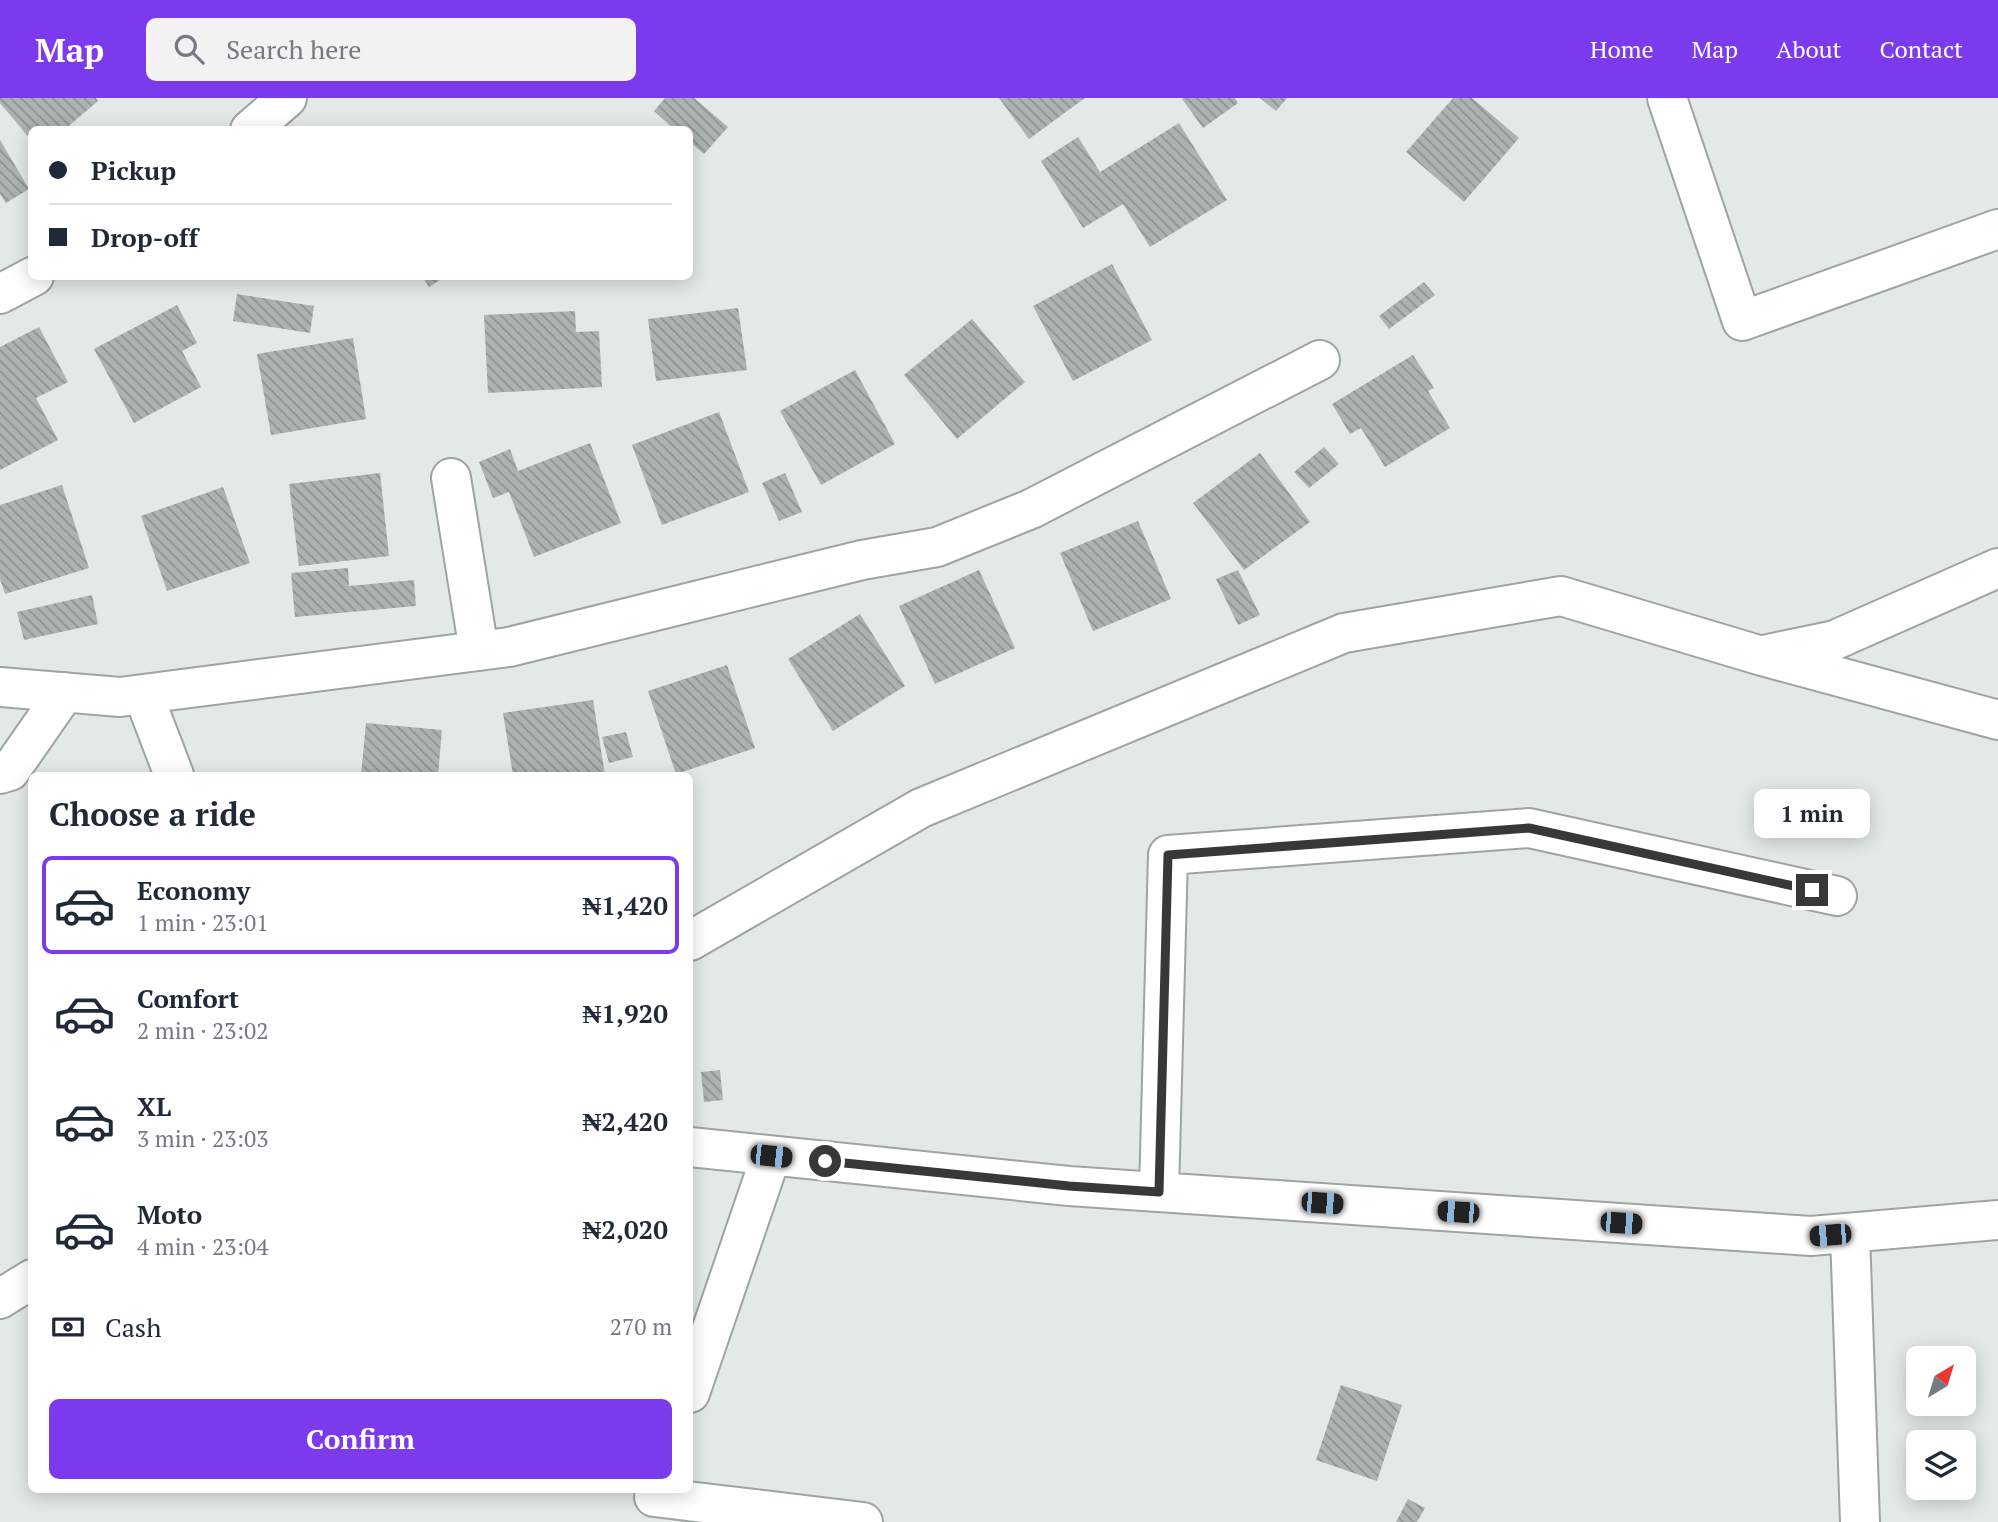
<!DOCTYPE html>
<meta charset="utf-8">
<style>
:root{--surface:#fff;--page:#f2f2f3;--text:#1f2937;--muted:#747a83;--line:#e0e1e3;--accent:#7c3aed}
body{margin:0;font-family:"PT Serif",serif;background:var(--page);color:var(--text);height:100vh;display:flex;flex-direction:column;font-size:26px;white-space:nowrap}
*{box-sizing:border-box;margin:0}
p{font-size:23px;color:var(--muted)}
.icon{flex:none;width:38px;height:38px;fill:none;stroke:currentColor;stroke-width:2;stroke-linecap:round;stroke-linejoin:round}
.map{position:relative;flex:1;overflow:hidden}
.panel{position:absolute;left:28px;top:674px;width:665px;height:721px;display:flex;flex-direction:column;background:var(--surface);border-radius:10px;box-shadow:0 4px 18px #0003}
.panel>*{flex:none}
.hud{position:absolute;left:28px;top:28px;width:665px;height:154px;border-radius:10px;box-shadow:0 4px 18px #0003;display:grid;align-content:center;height:154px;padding:0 21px;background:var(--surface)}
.needle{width:46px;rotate:38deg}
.tools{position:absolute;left:1906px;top:1248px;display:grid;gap:14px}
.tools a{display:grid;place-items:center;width:70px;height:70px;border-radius:10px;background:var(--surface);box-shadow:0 4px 18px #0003;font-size:35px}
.end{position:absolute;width:32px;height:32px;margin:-16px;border:9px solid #373938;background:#fff;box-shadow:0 0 0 4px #fff}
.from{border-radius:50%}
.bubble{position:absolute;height:49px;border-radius:10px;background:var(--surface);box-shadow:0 4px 18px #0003;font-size:23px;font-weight:700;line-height:49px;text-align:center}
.car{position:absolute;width:21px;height:42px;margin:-21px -10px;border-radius:9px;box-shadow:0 0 5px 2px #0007;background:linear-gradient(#222 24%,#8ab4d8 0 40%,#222 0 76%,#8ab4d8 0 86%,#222 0)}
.hud b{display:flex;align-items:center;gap:24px;height:66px;font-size:26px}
.hud b+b{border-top:2px solid var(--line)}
.hud i{width:18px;height:18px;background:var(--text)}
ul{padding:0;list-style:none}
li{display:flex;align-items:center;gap:21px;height:98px;margin:0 14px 10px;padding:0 7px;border:4px solid transparent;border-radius:10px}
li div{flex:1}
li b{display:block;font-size:26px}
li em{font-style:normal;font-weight:700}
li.active{border-color:var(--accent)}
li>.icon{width:63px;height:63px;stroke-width:1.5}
h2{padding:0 21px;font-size:32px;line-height:84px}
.pay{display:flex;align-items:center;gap:18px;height:77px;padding:0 21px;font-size:26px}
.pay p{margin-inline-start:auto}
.action{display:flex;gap:14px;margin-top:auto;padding:14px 21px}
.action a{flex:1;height:80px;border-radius:10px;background:var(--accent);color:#fff;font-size:28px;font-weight:700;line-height:80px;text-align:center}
header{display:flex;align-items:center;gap:42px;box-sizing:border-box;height:98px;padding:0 35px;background:var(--accent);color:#fff}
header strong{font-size:33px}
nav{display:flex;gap:38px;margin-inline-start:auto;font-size:24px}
.search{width:490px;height:63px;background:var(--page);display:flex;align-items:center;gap:18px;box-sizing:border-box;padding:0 24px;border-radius:10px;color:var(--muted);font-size:26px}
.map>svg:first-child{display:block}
.building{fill:url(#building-back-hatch)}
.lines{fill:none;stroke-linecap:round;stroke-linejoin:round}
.minor-casing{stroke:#9da4a1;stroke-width:42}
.minor{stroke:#fff;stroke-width:38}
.route{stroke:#373938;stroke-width:9}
</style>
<header>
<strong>Map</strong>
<div class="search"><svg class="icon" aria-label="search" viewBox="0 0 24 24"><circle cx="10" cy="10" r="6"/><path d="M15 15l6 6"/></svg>Search here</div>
<nav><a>Home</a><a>Map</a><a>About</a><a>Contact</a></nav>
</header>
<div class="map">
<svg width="1998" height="1424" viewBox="0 0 1998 1424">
<defs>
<pattern id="building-back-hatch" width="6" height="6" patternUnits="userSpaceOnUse" patternTransform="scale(1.75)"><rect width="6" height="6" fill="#acb3b0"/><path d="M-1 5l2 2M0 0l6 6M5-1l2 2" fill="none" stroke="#8d9390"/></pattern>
</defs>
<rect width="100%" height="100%" fill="#e2e9e6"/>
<path class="building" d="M0,0H96L98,3L64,32H32V43L0,5Z
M665,0H694L728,29L704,56L690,44V32H675L654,13Z
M999,0H1085L1029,41Z
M1184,0H1235L1238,5L1203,30L1182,1Z
M1260,0H1287L1276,13Z
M1453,0H1472L1519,40L1464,104L1406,54Z
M1179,25L1227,102L1150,149L1123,106L1083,130L1041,63L1078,39L1100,74Z
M0,42L29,91L6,105L0,96Z
M1112,166L1152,242L1073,283L1033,208Z
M422,178H446L429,189Z
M1424,184L1435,197L1389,231L1379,218Z
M237,196L314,208L310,235L233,223Z
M177,207L197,245L182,253L201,289L134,325L94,251Z
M738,210L747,272L656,283L648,221Z
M575,213L576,234L599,233L602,289L488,295L484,217Z
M972,221L1025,284L957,341L904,277Z
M39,229L68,284L36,300L58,342L0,372V249Z
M353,240L366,321L271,337L257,256Z
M1413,257L1434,290L1428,293L1450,330L1385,369L1361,330L1350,336L1332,306Z
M855,272L895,346L821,387L780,313Z
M719,314L749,394L662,427L632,347Z
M590,345L621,425L534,459L509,394L493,400L479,364L510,351L518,373Z
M1324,349L1339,366L1309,390L1294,374Z
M1260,355L1310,424L1244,472L1193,405Z
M380,375L389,458L299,468L289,386Z
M785,375L802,414L779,423L762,385Z
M62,387L89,470L5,496L0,481V407Z
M223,389L250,465L167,493L141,418Z
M1138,423L1171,501L1093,533L1060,455Z
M348,470L349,488L414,482L416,508L295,519L291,475Z
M979,472L1015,550L935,586L899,508Z
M1238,472L1260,517L1238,527L1216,481Z
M92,497L98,526L24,542L17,514Z
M860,516L905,588L833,633L788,561Z
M727,567L755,650L676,676L648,593Z
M593,602L605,677H513L503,615Z
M366,625L442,632L438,677H361Z
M626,634L633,659L609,665L602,639Z
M720,972L723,1002L704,1004L701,974Z
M1341,1287L1402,1307L1377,1383L1316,1362Z
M1408,1401L1425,1410L1417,1424H1396Z"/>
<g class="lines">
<g class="minor-casing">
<path id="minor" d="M1667,0L1742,223L1998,131
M250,32L287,0
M0,196L34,178
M451,380L479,553
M1768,556L1835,542L1998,470
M0,589L120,599L509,549L862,462L937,449L1031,411L1320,262
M143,596L174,677
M0,676L10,673L65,594
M690,843L921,710L1344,535L1561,498L1762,558L1998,622
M690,1049L1069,1088L1811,1138L1998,1122
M1159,1094L1168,757L1529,730L1837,798
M1850,1135L1860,1424
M0,1201L32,1181
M690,1295L771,1058
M657,1391L654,1399L863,1424"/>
</g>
<use href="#minor" class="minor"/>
</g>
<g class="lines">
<path class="route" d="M825,1063L1069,1088L1159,1094L1168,757L1529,730L1812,792"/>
</g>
</svg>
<div class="tools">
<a><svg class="needle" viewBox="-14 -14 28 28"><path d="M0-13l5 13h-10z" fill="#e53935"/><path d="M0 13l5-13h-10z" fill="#747a83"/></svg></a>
<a><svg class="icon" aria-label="layers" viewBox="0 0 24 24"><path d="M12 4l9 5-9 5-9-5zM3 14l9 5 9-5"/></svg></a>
</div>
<i class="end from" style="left:825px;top:1063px"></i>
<i class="end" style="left:1812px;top:792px"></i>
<div class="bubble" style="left:1754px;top:691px;width:116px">1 min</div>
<i class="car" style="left:771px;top:1058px;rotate:96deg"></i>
<i class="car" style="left:1322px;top:1105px;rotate:94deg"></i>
<i class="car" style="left:1458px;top:1114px;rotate:274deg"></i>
<i class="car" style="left:1621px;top:1125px;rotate:94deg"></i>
<i class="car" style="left:1830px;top:1137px;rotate:265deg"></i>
<div class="hud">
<b><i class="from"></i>Pickup</b>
<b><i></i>Drop-off</b>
</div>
<section class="panel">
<h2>Choose a ride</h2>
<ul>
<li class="active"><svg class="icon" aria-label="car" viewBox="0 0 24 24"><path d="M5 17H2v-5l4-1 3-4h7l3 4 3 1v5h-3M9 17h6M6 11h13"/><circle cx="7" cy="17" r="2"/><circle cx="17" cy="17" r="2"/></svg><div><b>Economy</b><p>1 min · 23:01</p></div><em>₦1,420</em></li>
<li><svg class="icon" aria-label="car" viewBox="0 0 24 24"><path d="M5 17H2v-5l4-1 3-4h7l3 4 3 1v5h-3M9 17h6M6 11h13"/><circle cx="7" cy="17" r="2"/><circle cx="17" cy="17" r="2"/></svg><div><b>Comfort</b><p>2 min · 23:02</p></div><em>₦1,920</em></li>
<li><svg class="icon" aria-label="car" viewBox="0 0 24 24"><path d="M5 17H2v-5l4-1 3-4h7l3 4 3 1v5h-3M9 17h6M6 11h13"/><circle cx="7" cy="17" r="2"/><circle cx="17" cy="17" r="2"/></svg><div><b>XL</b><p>3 min · 23:03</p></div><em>₦2,420</em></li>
<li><svg class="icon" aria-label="car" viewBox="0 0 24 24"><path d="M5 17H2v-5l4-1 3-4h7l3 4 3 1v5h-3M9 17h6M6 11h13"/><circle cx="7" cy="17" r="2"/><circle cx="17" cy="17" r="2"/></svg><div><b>Moto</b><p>4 min · 23:04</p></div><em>₦2,020</em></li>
</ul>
<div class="pay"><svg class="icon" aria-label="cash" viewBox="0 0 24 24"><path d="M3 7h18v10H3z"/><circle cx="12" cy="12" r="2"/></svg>Cash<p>270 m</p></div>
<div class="action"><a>Confirm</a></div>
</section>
</div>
